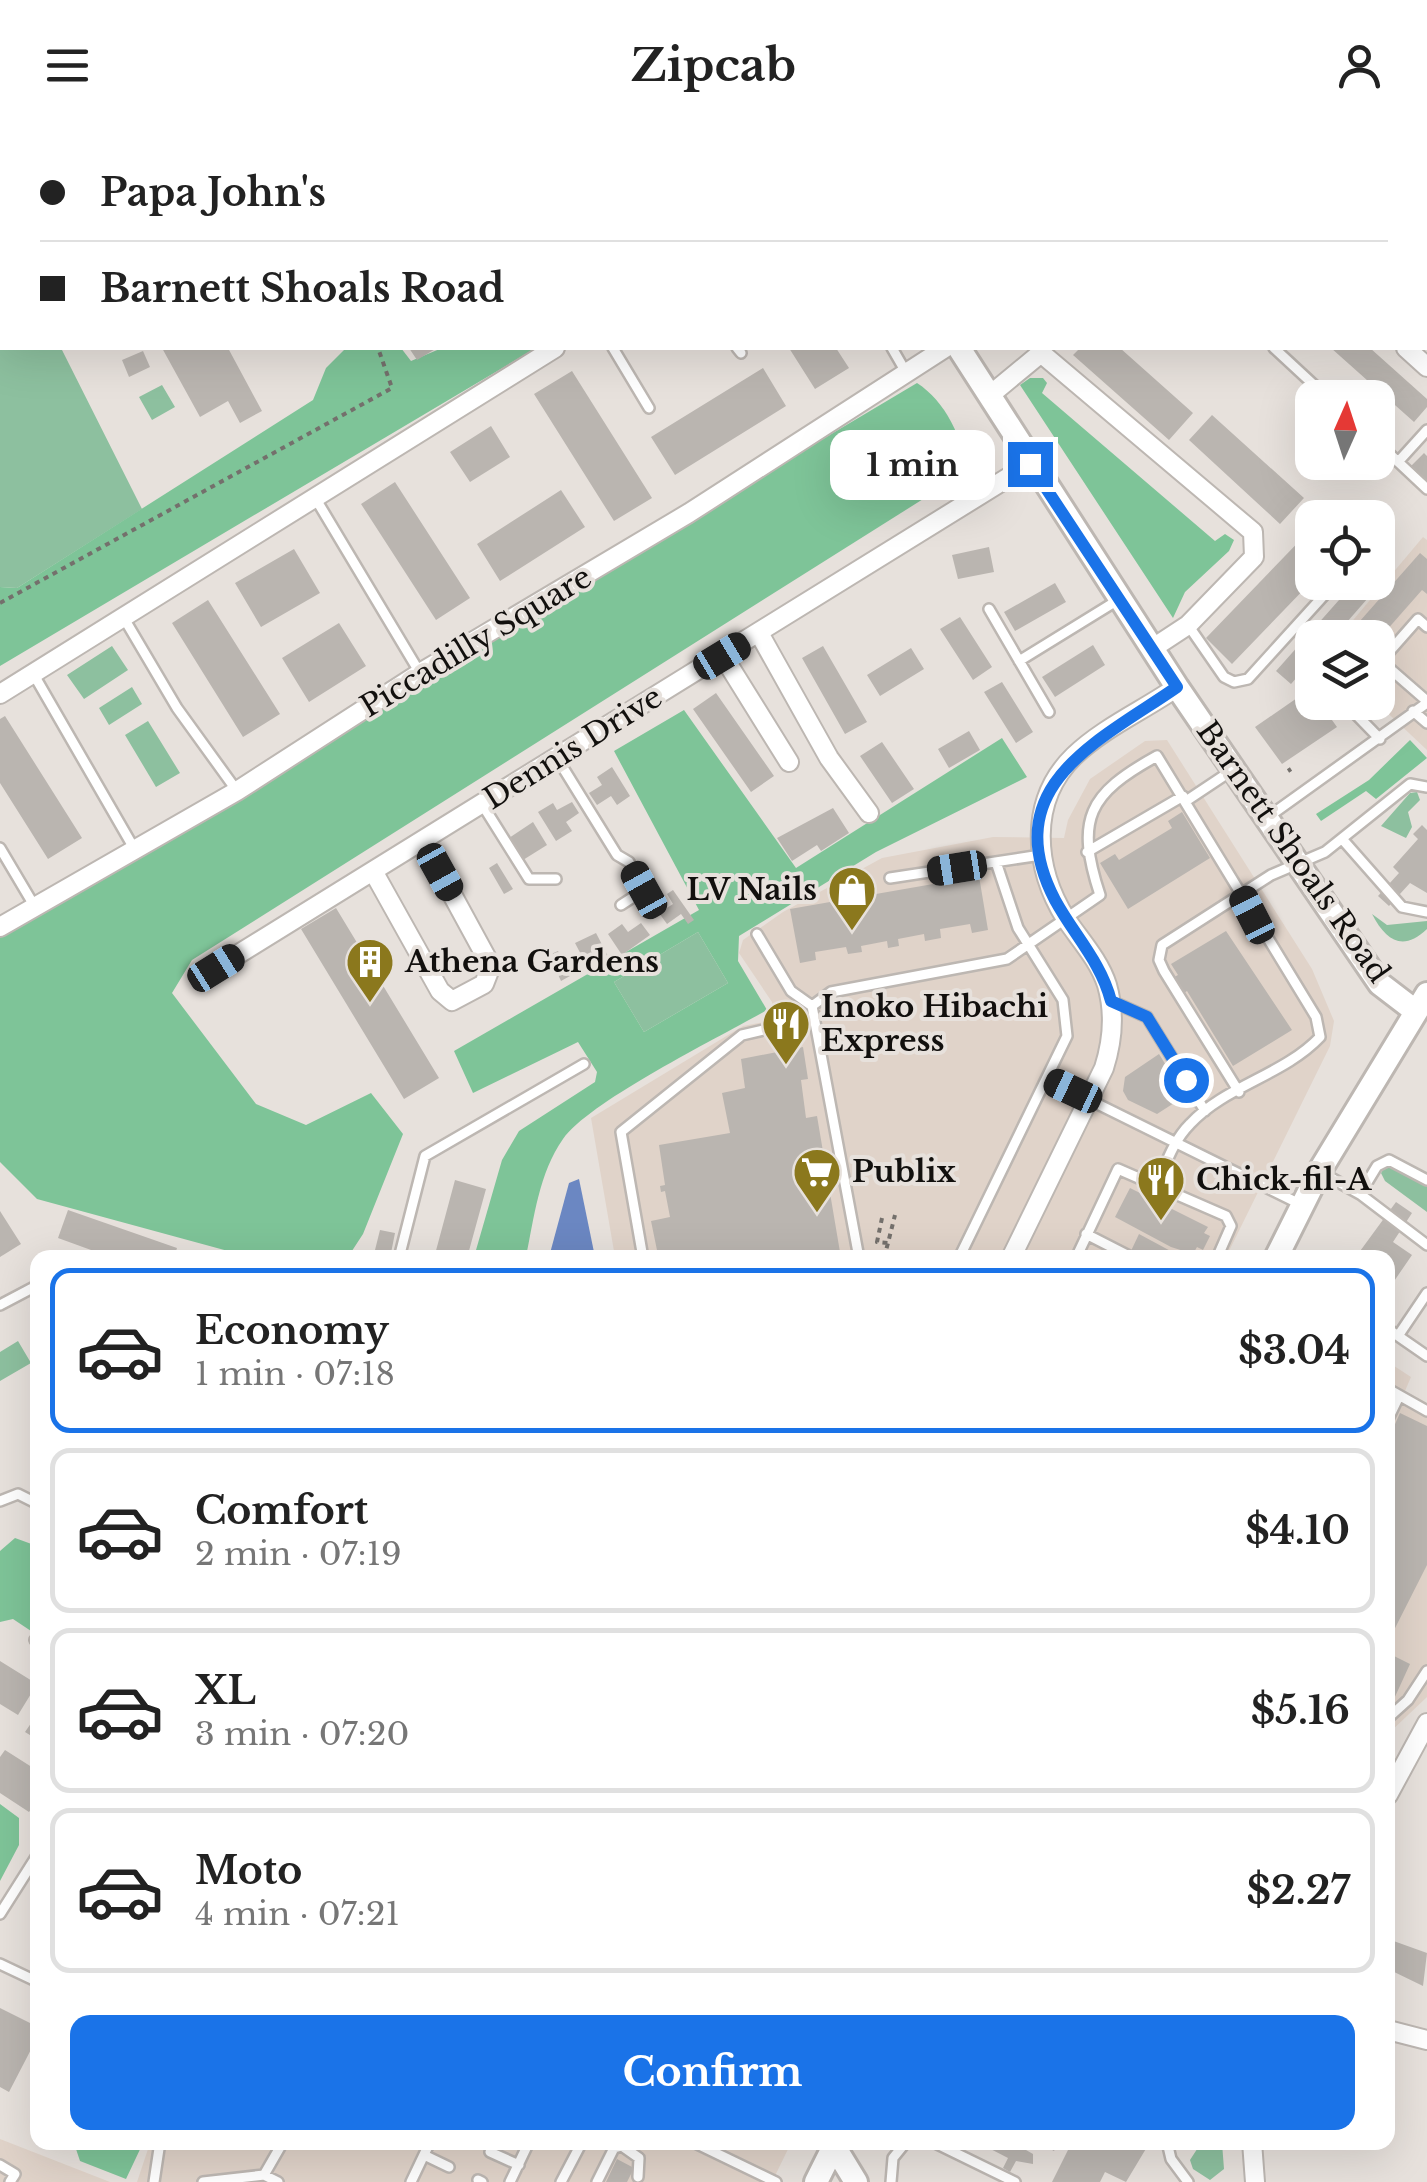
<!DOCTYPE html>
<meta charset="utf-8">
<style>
:root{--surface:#fff;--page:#f6f6f6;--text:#222;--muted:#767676;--line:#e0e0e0;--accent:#1a73e8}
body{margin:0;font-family:"Libre Baskerville",serif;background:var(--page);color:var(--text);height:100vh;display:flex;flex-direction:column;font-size:38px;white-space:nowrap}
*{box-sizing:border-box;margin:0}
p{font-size:32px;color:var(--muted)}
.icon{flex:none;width:55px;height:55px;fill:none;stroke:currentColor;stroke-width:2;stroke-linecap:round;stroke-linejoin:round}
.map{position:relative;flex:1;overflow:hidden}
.details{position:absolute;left:30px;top:1120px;width:1365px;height:900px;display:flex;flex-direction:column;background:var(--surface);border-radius:20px;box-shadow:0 10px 40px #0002}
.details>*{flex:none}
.hud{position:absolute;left:0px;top:0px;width:1428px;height:220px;box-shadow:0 10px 40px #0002;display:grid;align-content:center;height:220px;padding:0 40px;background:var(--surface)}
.needle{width:65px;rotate:3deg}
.buttons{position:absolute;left:1295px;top:250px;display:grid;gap:20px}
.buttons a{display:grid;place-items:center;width:100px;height:100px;border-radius:20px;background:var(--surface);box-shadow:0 10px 40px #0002;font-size:50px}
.end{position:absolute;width:45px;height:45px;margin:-22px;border:12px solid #1a73e8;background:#fff;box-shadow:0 0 0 5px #fff}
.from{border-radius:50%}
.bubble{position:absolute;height:70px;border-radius:20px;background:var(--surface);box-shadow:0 10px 40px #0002;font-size:32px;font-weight:700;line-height:70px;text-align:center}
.car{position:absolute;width:30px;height:60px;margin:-30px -15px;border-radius:12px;box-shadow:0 0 8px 2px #0007;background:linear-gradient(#222 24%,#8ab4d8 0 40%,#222 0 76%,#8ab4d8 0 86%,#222 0)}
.hud b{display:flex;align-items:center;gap:35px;height:95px;font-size:38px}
.hud b+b{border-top:2px solid var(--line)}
.hud i{width:25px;height:25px;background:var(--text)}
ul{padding:18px 0 0;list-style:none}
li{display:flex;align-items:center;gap:30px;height:165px;margin:0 20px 15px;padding:0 20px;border:5px solid var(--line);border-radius:20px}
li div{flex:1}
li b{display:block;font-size:38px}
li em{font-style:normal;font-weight:700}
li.active{border-color:var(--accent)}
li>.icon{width:90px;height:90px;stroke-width:1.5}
.primary-button{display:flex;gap:20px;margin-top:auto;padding:20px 40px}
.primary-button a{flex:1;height:115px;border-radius:20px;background:var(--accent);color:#fff;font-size:40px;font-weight:700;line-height:115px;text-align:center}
header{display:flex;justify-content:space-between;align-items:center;height:130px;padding:0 40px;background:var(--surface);font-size:45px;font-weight:700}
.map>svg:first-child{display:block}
.built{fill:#e0d3c9}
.green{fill:#8dc09f}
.forest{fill:#7ec498;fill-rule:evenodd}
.water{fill:#6b87c2}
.building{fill:#bab5b0}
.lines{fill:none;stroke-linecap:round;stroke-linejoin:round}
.service-casing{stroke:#bdb7b2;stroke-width:14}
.minor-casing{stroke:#bdb7b2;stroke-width:22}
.secondary-casing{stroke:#bdb7b2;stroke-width:28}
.path{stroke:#74706c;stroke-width:4;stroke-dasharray:5 5;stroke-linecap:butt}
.service{stroke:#fff;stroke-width:9}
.minor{stroke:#fff;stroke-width:18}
.secondary{stroke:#fff;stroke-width:22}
.route{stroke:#1a73e8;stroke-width:12}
.labels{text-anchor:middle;stroke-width:8;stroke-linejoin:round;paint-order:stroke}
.street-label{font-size:30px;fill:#12100e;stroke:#e7e1dc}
.poi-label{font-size:30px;font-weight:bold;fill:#12100e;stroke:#e7e1dc;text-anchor:start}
</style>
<header><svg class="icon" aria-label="menu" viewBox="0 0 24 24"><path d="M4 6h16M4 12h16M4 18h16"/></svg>Zipcab<svg class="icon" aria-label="person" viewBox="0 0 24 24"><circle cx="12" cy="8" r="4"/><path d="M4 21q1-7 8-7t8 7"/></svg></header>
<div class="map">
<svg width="1427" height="2052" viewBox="0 0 1427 2052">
<rect width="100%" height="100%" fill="#e7e1dc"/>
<path class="built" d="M1423,407L1427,410V620L1377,573L1378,508H1338Z
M1167,610L1312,839L1334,891L1330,916L1226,1127H615L591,988L743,896L774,890L772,872L739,823L743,810L783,782L882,728L993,707L1064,708L1068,690L1090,649L1145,611Z
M1388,1232L1411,1247L1405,1261L1427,1273V1567L1388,1604Z
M0,2009L110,2052H0Z
M150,2013H791L772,2052H137Z"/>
<path class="green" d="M0,203L2,218H61L142,379L17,458L0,457Z
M162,255L175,277L152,290L139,267Z
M112,516L128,540L84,569L67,545Z
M132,557L142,574L109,595L99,578Z
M148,591L180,643L156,657L125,605Z
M1417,662L1420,670L1408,682L1412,697L1406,708L1381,696L1410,663Z
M1372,784L1387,795L1427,791V799C1403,822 1386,811 1372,784Z
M698,802L728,853L644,902L614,852Z
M1387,1034L1427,1056V1082L1385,1051L1381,1043Z
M18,1211L31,1233L0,1251V1222Z
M1201,2013H1222L1224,2039L1210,2050L1193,2039L1190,2030Z"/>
<path class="forest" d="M346,218H401L411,231L442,218H536L0,536V457L17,458L313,270L326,238Z
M1030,248H1043L1047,253L1042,263L1215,411L1225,404L1234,410L1229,421L1185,462L1173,488L1020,255Z
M917,253C945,271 964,309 966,342L192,830L172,863L256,974L306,995L371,963L403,1004L363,1104L348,1127H250L37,1069L0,1032V799Z
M684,580L796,738L1002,608L1027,647L876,722L739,806L738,831L767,880C720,907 591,970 563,1009C539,1043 534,1088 526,1127H474L502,1030L519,1001L595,952L597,942L578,912L473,963L454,921L699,780L614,621ZM698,802L728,853L644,902L614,852Z
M1410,610L1427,628L1376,669L1366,661L1321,691L1316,684L1369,650Z
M15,1408L37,1416V1455L31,1466L37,1470V1505L13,1489L0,1492V1421Z
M0,1674L19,1688V1715L0,1751Z
M74,2013V2012L143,2013L126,2049L80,2031Z"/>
<path class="water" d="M579,1049L595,1127H549L569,1053Z"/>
<path class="building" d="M162,218H228L262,281L240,293L228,271L200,287Z
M409,218H437L417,230Z
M789,218H836L849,238L815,259Z
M1080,218H1120L1193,283L1169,310L1073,225Z
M1331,218H1370L1427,269V277L1414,292Z
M143,221L150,237L129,247L122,230Z
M763,238L786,276L675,345L651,307Z
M572,241L652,368L614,391L534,264Z
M1212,285L1304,368L1280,394L1189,310Z
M491,296L510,327L470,352L450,322Z
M1424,323L1427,326V351L1411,336Z
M395,352L470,468L436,490L361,374Z
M561,360L585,397L500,451L477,414Z
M1312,398V451L1232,534L1206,508Z
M989,417L994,442L958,449L952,425Z
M294,419L320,463L261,497L235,453Z
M1420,423L1427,429V464L1422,460L1378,510L1345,508Z
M1378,433L1389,444L1333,508H1312V530L1291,554L1276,541L1355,452H1378Z
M1055,453L1066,472L1015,501L1004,482Z
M208,470L280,584L243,607L172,493Z
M960,487L992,537L973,550L940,499Z
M339,493L366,536L309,572L282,528Z
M1093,515L1105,535L1055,567L1042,547Z
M823,516L867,592L845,604L802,528Z
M911,518L924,539L880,566L867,545Z
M1002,552L1033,602L1016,613L984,562Z
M1310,559L1312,572H1319L1337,597L1282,634L1255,597Z
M716,563L774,646L751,662L693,579Z
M5,586L82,708L48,729L0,653V589Z
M969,601L980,620L949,638L938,619Z
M882,612L914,659L892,673L860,626Z
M612,637L630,666L617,675L611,666L597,675L589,663L602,655L597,647Z
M572,672L579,683L566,692L572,701L556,711L538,682L553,673L557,680Z
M833,678L849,703L821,721L817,715L792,731L777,708Z
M1182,682L1210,728L1128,779L1100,733L1115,724L1119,730L1172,698L1168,691Z
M533,692L547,715L523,730L509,708Z
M1422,695L1427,700V763L1410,753L1389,776L1378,766L1399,743L1393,737L1418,709L1413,704Z
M497,733L513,759L504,764L489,738Z
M979,746L988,800L972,803L970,794L940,799L941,808L925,811L924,804L898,809L899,816L888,818L887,811L861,816L862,822L848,824L846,817L815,822L816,830L800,833L790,779Z
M673,760L694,790L688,794L681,784L667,794L659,783L673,774L667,764Z
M336,778L439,948L404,969L301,799Z
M641,793L650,805L622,825L608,804L622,794L628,802Z
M1226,801L1292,900L1233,936L1187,861L1175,869L1165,852L1178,845L1171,834Z
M596,803L609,828L588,838L575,813Z
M558,821L570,846L561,851L549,825Z
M803,917L808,949L801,950L806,988L817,986L841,1128H678L676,1121L658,1125L651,1091L670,1087L665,1061L661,1062L660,1056L665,1055L659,1015L730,1003L722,963L745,958L741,929Z
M1159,924L1185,966L1157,984L1128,970L1123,961L1125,947Z
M455,1050L486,1059L467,1128H434Z
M1130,1058L1208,1097L1204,1103L1210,1106L1203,1120L1197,1117L1193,1124L1171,1117L1115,1087Z
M1396,1072L1412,1083L1393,1112L1412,1125L1388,1160V1128H1355Z
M68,1080L177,1118L174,1128H113L58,1108Z
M0,1081L21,1114L0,1127Z
M380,1100L395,1103L391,1123L375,1120Z
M1139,1104L1178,1125L1177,1128H1139L1130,1123Z
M1400,1283L1427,1296V1435L1388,1512V1310Z
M1388,1523L1410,1534L1388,1582Z
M0,1531L37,1554L18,1585L0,1574Z
M38,1583V1610L25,1602Z
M5,1620L38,1641V1670L29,1682L0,1663V1627Z
M1388,1809L1427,1823L1423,1856L1388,1839Z
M0,1878L38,1897V1906L9,1962L0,1957Z
M977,2012H1030L1026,2020L1033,2024V2034L1016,2031L1010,2042L1003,2038L1008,2028Z
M1037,2012H1150L1126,2052L1105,2042L1100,2052H1052L1068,2020L1057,2015L1054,2021Z
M617,2029L634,2038L627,2052H606Z"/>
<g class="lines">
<g class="service-casing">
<path id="service" d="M152,0L153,2
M500,0L502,2
M676,0L677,2
M1015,0L1018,2
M1354,0L1356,2
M314,2L315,0
M742,2L747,0
M1258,2L1260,0
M1425,68L1427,70
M0,78H2
M0,129H2
M0,177H2
M613,218L649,278
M737,218L741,223
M892,218L907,244
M1274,218L1328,268
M1378,313L1427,359
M1398,332L1427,300
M314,366L420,543
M989,479L1049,582
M125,490L177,578L237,661
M1188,495L1224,547L1234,552L1248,549L1336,452
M1427,497L1418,489L1381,531L1427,571
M1019,531L1118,470
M34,545L135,720
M1344,572L1380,609
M1413,581L1427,593
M557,628L617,725L629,732L644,760L621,775
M1186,671L1234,639
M482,674L529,749H556
M1268,687L1427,573
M1343,710L1402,777L1427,782
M0,718L35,777
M1087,722L1183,666
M890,748L1041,725
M757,804L791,861L812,876
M1111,871L1147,887L1205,981
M1049,950L1300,1074
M1239,962L1164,841L1159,830L1162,815L1271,745L1325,722L1410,654L1427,657
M1322,1043L1360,1064L1427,1115
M1360,1064L1377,1036L1389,1030L1427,1050
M1086,1104L1133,1128
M399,1128L425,1026L584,934
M643,1128L621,1002L742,905L812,889
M859,1128L812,876L831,862L1007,829L1100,765C1075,689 1088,664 1157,626L1316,887L1320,907C1284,945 1225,956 1190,994C1173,1011 1166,1034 1156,1056
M959,1128L1067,906L1063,870L1018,798L996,732
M1076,1128L1118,1039L1226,1086L1231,1096L1217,1128
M0,1175L38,1155
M1388,1199L1427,1226
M1398,1206L1427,1163
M1388,1259L1427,1281
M1388,1289L1399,1266
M0,1371L18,1364L38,1374
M35,1510L38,1512
M1388,1588L1408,1570L1427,1541
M0,1784L38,1724
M0,1834L38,1852
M693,2012L776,2052
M933,2012L1015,2052
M1167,2012L1171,2029L1188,2052
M490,2022L519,2035
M424,2025L449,2037
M0,2035L15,2044L10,2052
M264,2045L278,2052
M478,2050L482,2052
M154,2052L160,2012
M203,2052L264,2045L283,2012
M411,2052L430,2012
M510,2052L529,2012
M561,2052L582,2012
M597,2052L614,2018L622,2016L639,2028L638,2047
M891,2052L893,2028L906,2012"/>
</g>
<g class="minor-casing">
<path id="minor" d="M1145,2L1147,0
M1425,180L1427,182
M1406,218L1427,237
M989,266L1041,223L1253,402L1254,427L1188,495L1153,518
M759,503L829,628L869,683
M723,526L789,632
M0,564L555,218
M373,741L440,861L452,871L484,854L491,836L423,711
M0,797L237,661L420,543L689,383L945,218
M216,838L1030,334
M1011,1128L1104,938C1113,910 1115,883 1107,855C1099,830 1080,810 1066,789C1034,738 1028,671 1074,626C1103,598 1144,580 1177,557
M1388,1665L1427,1593
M1388,1900L1427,1910
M1252,2012L1255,2052"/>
</g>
<g class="secondary-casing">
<path id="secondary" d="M827,0L829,2
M959,218L1177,557L1380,854L1414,880
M1276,1128L1319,1042L1427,864
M834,2016L856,2052
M816,2052L836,2012"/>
</g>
<path class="path" d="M915,2L917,0
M0,473L392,258L378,218
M1288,641L1291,639
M882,1088L877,1112L888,1113L895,1085
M884,1128L888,1113"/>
<use href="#service" class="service"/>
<use href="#minor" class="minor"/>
<use href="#secondary" class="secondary"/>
</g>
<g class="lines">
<path class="route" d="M1030,334L1177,557C1101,610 995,655 1055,770C1074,805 1101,832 1111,871L1147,887L1186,950"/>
</g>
<defs>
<g id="shop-pin" transform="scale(2.5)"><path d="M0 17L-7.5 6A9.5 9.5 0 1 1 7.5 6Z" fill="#8b781d" stroke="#e7e1dc"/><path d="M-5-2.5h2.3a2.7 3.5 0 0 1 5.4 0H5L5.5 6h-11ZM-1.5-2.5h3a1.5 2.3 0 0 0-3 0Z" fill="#fff"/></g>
<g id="building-pin" transform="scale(2.5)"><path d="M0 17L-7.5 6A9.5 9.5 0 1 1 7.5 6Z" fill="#8b781d" stroke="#e7e1dc"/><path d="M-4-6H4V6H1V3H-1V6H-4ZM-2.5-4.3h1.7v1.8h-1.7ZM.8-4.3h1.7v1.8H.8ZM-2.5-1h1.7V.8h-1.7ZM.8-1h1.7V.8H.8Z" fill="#fff"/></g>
<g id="restaurant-pin" transform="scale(2.5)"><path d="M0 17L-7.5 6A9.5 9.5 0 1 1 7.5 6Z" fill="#8b781d" stroke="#e7e1dc"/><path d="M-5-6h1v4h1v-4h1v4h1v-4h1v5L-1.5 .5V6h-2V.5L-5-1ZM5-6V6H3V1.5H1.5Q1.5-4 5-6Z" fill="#fff"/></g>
<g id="supermarket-pin" transform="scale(2.5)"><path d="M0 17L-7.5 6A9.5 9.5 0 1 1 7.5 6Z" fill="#8b781d" stroke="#e7e1dc"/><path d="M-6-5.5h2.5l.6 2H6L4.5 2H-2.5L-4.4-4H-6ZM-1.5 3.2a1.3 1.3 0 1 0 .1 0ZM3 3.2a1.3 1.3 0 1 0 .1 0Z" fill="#fff"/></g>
</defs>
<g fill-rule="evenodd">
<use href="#shop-pin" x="852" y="760"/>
<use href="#building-pin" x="370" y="832"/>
<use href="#restaurant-pin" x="786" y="894"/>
<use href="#supermarket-pin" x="817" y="1042"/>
<use href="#restaurant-pin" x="1161" y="1050"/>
</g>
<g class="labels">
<g class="street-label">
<text transform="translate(476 512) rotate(-31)" y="10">Piccadilly Square</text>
<text transform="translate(573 618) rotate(-32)" y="10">Dennis Drive</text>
<text transform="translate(1293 722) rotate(55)" y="10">Barnett Shoals Road</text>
</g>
<g class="poi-label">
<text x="817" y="770" text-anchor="end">LV Nails</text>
<text x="405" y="842">Athena Gardens</text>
<text x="821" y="887">Inoko Hibachi<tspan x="821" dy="34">Express</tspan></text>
<text x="852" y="1052">Publix</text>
<text x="1196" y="1060">Chick-fil-A</text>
</g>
</g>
</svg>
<div class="buttons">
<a><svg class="needle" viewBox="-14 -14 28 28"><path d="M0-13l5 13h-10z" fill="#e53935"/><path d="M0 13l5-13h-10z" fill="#767676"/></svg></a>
<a><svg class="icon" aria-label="locate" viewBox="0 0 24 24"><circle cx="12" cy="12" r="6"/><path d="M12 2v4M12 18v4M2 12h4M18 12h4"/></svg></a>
<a><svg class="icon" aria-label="layers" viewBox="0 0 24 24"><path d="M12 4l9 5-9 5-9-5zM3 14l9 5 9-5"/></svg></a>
</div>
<i class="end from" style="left:1186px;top:950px"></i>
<i class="end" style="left:1030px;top:334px"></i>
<div class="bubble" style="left:830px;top:300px;width:165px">1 min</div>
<i class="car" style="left:722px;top:526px;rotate:59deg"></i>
<i class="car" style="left:957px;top:738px;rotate:261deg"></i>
<i class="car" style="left:440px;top:742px;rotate:151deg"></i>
<i class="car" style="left:644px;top:760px;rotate:331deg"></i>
<i class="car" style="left:1252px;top:785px;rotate:333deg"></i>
<i class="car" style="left:216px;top:838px;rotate:58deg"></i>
<i class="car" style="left:1073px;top:961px;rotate:295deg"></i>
<div class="hud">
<b><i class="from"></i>Papa John's</b>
<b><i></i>Barnett Shoals Road</b>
</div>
<section class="details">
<ul>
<li class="active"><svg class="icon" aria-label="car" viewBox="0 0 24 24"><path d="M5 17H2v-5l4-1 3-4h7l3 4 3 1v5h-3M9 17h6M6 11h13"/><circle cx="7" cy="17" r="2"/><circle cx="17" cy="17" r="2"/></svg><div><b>Economy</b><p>1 min · 07:18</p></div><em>$3.04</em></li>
<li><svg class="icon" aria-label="car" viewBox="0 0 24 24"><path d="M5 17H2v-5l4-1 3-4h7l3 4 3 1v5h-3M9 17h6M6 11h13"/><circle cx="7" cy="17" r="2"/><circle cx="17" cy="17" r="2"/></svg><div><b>Comfort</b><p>2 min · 07:19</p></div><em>$4.10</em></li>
<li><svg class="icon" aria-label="car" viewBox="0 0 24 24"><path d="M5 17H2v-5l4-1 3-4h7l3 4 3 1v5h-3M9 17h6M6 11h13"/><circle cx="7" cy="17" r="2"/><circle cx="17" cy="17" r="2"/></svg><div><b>XL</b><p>3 min · 07:20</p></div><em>$5.16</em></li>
<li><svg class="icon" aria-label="car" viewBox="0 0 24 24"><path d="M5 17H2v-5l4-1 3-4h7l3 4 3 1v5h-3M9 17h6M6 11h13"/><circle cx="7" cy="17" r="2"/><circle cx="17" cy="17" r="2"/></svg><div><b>Moto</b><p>4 min · 07:21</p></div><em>$2.27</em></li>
</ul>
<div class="primary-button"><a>Confirm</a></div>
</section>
</div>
